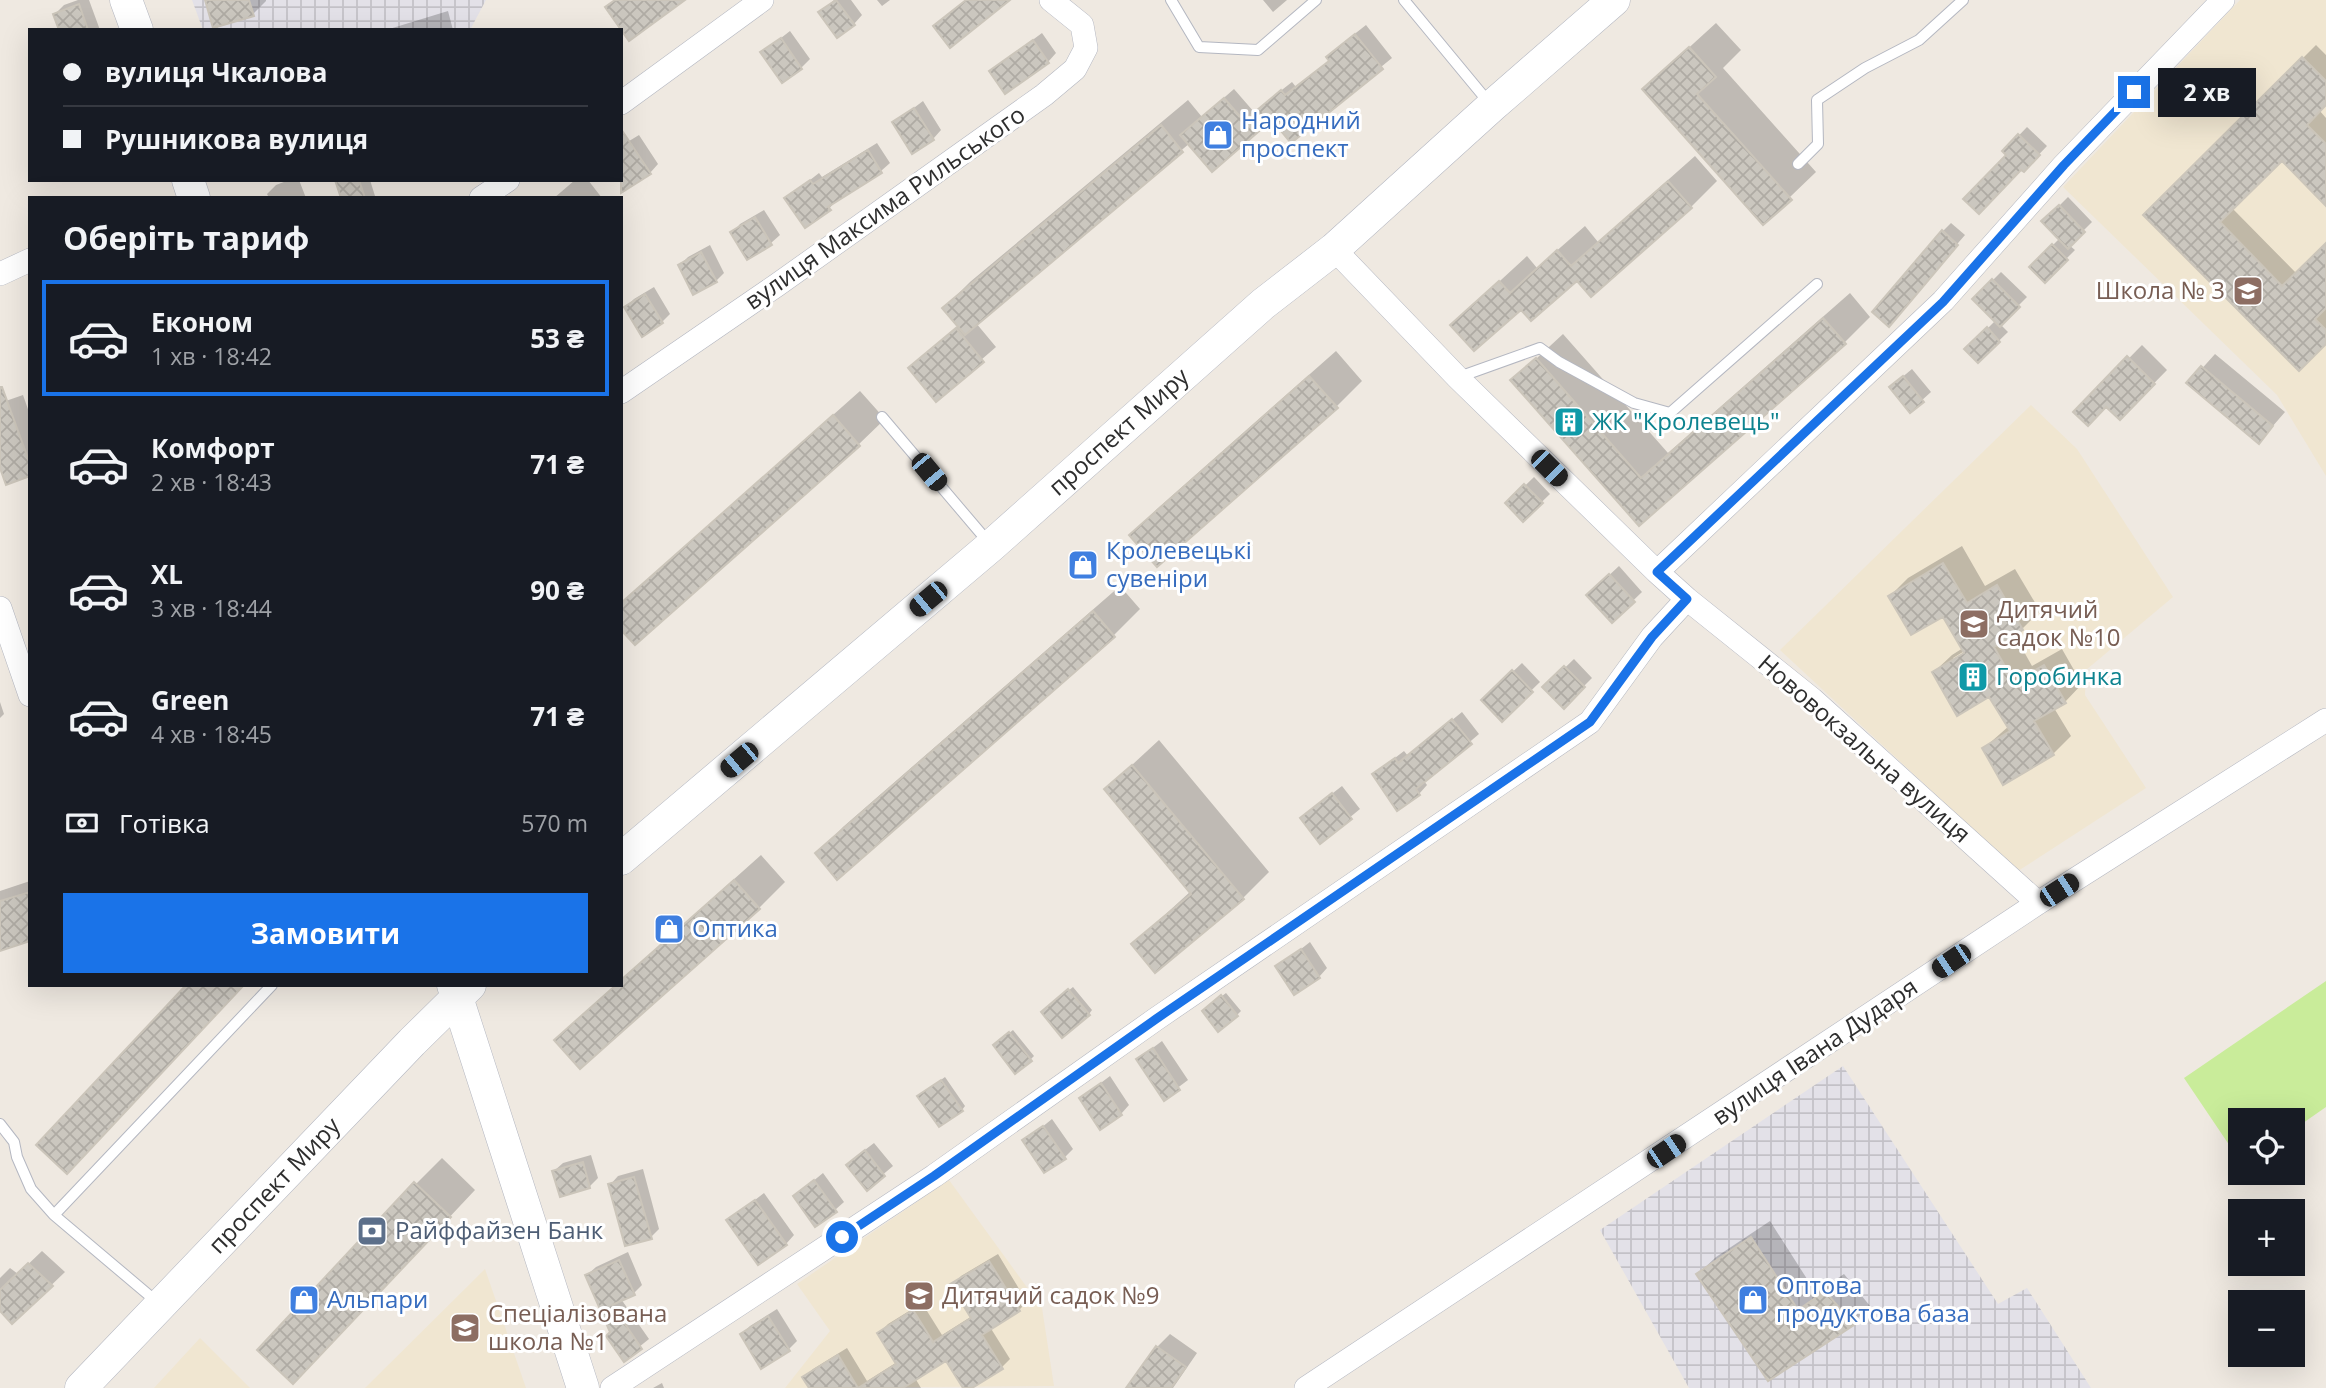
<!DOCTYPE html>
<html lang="uk">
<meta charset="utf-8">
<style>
:root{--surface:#171b24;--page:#20242c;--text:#f1f3f6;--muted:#9ea1a6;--line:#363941;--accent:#1a73e8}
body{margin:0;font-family:"Open Sans",sans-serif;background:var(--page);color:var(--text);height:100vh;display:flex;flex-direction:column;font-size:26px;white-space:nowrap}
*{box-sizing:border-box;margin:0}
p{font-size:23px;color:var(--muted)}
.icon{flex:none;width:38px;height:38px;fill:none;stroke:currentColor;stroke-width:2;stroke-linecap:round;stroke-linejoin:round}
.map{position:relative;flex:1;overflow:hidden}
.details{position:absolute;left:28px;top:196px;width:595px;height:791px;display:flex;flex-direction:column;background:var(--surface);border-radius:0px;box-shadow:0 7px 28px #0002}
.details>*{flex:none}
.top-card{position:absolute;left:28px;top:28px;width:595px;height:154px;border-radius:0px;box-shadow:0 7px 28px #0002;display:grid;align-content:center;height:154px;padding:0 35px;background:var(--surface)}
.tools{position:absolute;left:2228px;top:1108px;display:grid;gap:14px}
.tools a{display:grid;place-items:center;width:77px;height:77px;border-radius:0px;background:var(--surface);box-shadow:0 7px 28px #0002;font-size:35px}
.end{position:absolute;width:32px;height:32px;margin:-16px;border:9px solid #1a73e8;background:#fff;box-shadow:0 0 0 4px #fff}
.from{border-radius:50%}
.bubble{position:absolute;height:49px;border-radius:0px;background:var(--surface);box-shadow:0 7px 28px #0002;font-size:23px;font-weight:700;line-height:49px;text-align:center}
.car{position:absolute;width:21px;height:42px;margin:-21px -10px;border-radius:9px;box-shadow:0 0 5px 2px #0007;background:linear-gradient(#222 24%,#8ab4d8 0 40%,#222 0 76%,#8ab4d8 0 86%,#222 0)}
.top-card b{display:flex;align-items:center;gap:24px;height:66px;font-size:26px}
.top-card b+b{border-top:2px solid var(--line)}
.top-card i{width:18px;height:18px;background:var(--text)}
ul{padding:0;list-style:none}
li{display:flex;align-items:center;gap:21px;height:116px;margin:0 14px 10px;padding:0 21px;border:4px solid transparent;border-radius:0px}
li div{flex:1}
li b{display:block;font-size:26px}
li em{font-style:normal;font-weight:700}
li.current{border-color:var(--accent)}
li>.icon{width:63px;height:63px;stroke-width:1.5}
h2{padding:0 35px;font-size:32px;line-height:84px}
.pay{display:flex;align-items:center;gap:18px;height:77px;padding:0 35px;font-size:26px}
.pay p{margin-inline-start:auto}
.action{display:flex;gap:14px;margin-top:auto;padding:14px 35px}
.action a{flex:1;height:80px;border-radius:0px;background:var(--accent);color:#fff;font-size:28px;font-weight:700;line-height:80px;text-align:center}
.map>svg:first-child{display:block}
.industrial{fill:url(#industrial-grid)}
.education{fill:#f0e6d1}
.pitch{fill:#c9ec9a}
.shadow{fill:#0003;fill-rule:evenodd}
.building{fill:url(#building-cross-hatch);stroke:#cbc5ba;stroke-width:2}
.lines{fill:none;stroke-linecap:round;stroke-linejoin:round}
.lane-casing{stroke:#b4b7c1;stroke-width:12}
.street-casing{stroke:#b4b7c1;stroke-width:24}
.secondary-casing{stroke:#b4b7c1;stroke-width:33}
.lane{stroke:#fff;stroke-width:10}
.street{stroke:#fff;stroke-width:23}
.secondary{stroke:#fff;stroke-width:32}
.route{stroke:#1a73e8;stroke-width:9}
.labels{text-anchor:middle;stroke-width:6;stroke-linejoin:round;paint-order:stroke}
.shop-label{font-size:24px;fill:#366cbe;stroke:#fff;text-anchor:start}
.street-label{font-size:24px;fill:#2e2e2e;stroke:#fff}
.education-label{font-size:24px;fill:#785e54;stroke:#fff;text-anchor:start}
.culture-label{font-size:24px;fill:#0d838f;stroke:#fff;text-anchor:start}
.service-label{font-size:24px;fill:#4e5e75;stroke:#fff;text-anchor:start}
</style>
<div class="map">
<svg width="2326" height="1388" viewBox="0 0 2326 1388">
<defs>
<pattern id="industrial-grid" width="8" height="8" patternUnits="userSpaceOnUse" patternTransform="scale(1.75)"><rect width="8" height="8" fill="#e3e1e8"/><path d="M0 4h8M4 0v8" fill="none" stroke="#c3c1c7"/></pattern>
<pattern id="building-cross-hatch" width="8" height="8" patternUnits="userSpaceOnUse" patternTransform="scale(1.75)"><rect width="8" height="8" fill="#cbc7bf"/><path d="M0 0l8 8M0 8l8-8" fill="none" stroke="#afaba4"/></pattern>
</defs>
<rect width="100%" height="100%" fill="#efe9e1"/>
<path class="industrial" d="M192,0H486L470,30H203Z
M1843,1066L1998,1304L2027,1288L2091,1388H1689L1600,1230Z"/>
<path class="education" d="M2240,0H2326V476L2277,395L2063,187Z
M2031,405L2077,449L2173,597L2086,670L2085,695L2146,788L2018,871L1780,650Z
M949,1180L1042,1308L1054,1386L785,1388L830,1331L797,1284Z
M485,1269L526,1388H365Z
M200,1338L250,1388H154Z"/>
<path class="pitch" d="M2326,981V1107L2293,1130L2292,1120H2240V1161L2184,1078Z"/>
<path class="shadow" d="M78,0H89L100,30H61L55,14L64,5Z
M207,0H266V1L253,14Z
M834,0H851L862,15L854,24L820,13Z
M877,0H890L882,6Z
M1263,0H1287L1273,12Z
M448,11L453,30H386Z
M1716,23L1741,50L1723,68L1816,172L1763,223L1671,64Z
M1366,25L1392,58L1291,140L1272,117L1190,143L976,323L996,347L936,399L910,368L959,325L944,308L970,282L1188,100L1202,117L1234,89L1254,112L1292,82L1296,87L1331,60L1338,47Z
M790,31L810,59L801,68L763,52Z
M1042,33L1056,53L1048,62L991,71Z
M2316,45L2326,55V103L2319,110L2326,118V203L2282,159L2232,208L2297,274L2326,245V341L2146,215Z
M923,101L941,130L933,139L894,123Z
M2027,127L2047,146L2024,170L2004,151Z
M639,135L658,164L650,173L621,146Z
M877,143L890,163L881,171L837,199L829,209L787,198L819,173L822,177Z
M1695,156L1717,181L1691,207L1591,294L1578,279L1521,307L1452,325L1527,256L1537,268L1585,226L1598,242Z
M289,180H299L306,198H269L267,194L276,185Z
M337,180H370L375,196L343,198Z
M575,180H588L602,198H554Z
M2068,197L2092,222L2069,245L2075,250L2045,280L2031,267L2060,238L2044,221Z
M764,210L780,235L771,243L747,258L732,233L740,224Z
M1951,223L1965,235L1920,287L1943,231Z
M710,245L724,273L716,281L680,265L688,257Z
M2001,272L2027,297L2000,324L2008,332L1978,361L1967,349L1996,320L1974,299Z
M654,287L670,314L662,322L626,307L634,299Z
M1850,293L1870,317L1844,343L1639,524L1513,380L1563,334L1668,453Z
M2142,345L2167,370L2120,418L2107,405L2076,412Z
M1336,351L1362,381L1336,407L1131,535L1157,509Z
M2215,354L2285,412L2259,442L2189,383Z
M1912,369L1931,392L1910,411L1900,379Z
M860,391L885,419L858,445L621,603Z
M23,395L30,415V474L0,463V403Z
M1534,477L1550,494L1523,520L1507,503Z
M1962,546L1985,586L2015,569L2040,611L2022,629L2014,634L2032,666L2062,649L2082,684L2065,702L2054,708L2071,736L2053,754L1984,748L2009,726L1990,694L1934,672L1952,655L1963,648L1944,614L1890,596L1908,578ZM1971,647L1953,662V658Z
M1619,566L1642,592L1612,621L1588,595Z
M1120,586L1140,609L1114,635L838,877L817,854L843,827Z
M1574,659L1592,678L1564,706L1545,687Z
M1522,663L1540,682L1502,719L1483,700Z
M0,702L4,714L0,718Z
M1462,712L1479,734L1424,781L1427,785L1419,794L1374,774L1404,751L1408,756Z
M1159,740L1269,872L1243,898L1133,944L1191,891L1106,789Z
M1342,786L1360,809L1321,841L1311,810Z
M761,855L785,882L759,908L557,1040L615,985H621V980Z
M30,881V939L0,949V891Z
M1310,942L1327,968L1319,977L1278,967Z
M1073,987L1092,1010L1089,1014L1047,1008Z
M1226,993L1241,1011L1237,1015L1208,1007Z
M1013,1030L1034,1056L1030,1060L999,1041Z
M1162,1041L1188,1080L1164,1098L1138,1059Z
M1110,1076L1129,1105L1121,1114L1081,1098Z
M945,1077L965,1106L962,1110L923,1093Z
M1052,1119L1073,1149L1064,1158L1025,1141Z
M874,1143L893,1166L867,1188L857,1156Z
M591,1155L598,1178L589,1187L554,1171L563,1163Z
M442,1158L475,1190L319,1356L416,1184Z
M643,1169L659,1229L651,1237L610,1185L618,1176Z
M823,1173L844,1202L835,1210L795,1196Z
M764,1193L794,1235L786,1244L729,1220Z
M1770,1221L1816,1293L1844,1274L1870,1306L1852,1324L1769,1379L1698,1274L1716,1257Z
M42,1251L65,1272L13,1322L0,1308V1278L10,1268L18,1274Z
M628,1252L642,1285L634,1293L621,1299L649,1339L624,1359L587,1275L596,1267Z
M998,1254L1027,1302L1019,1310L990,1327L1010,1359L1001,1368L968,1388H965L947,1359L915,1378L921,1388H811L804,1377L813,1369L847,1348L867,1381L897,1362L879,1333L888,1324L922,1303L942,1335L972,1316L953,1285L961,1276Z
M777,1309L797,1341L789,1349L762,1366L742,1334L750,1326Z
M1170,1334L1197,1353L1173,1388H1129L1157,1347Z
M662,1383L664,1388H653Z"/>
<path class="building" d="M205,0H249L254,16L213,28Z
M615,0H685L629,41L605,7Z
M836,0L855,25L837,38L818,12Z
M966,0H1010L950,48L933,26Z
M79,4L88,30H59L53,14Z
M1355,34L1383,69L1291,143L1272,120L1212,172L1180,135L1224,98L1244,121L1281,90L1285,95L1329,61L1326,57Z
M781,38L802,69L782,83L760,52Z
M1033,40L1049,63L1005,94L989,71Z
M1689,47L1716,77L1697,94L1792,200L1763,225L1642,89Z
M2302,57L2326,81V105L2307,125L2326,144V206L2282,161L2220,222L2282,286L2326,243V308L2315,319L2326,330V344L2299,371L2143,215Z
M914,108L934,140L912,154L892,122Z
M1161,125L1183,152L965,335L942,308Z
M621,129L651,174L621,193Z
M2018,134L2040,155L2024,172L2021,170L1979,214L1963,199L2006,155L2002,151Z
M868,150L882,173L828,207L831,210L805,228L784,198L810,180L813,184Z
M335,180H359L365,198H341Z
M1668,181L1692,208L1591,297L1577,281L1531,321L1521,310L1474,351L1450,325L1499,281L1510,293L1557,250L1571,266Z
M2059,205L2085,232L2068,249L2041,221Z
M755,217L772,245L747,260L730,232Z
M1942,230L1958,245L1889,327L1872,312Z
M2052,244L2068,260L2045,283L2029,267Z
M701,252L717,282L693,295L678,265Z
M1992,279L2020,307L2000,327L1972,299Z
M645,294L663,323L642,337L624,307Z
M1823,318L1846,344L1639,526L1510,380L1536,358L1641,478Z
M1987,327L2000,342L1978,363L1964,349Z
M956,328L984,362L936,402L908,368Z
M2127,356L2155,384L2120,420L2106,407L2088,426L2073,412Z
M2201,366L2273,426L2259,444L2186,383Z
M1309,376L1338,408L1157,567L1129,535Z
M1903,376L1924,402L1910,413L1889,387Z
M0,387H2L30,464V476L6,485L0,468Z
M833,415L860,446L635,645L621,630V603Z
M1524,484L1543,503L1523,522L1505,503Z
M1943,563L1967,603L1997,585L2023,630L1994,647L2014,682L2044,665L2066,703L2034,721L2054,755L2003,785L1982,748L2010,731L1989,697L1957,716L1932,672L1964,653L1943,617L1911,635L1888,596Z
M1609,574L1635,602L1612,623L1586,595Z
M1093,611L1115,637L837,880L815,853Z
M1564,666L1585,687L1564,709L1542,687Z
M1512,670L1533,692L1502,722L1481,700Z
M1452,719L1472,744L1416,789L1420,795L1397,811L1372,774L1395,758L1398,763Z
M1132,765L1244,899L1155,973L1131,944L1191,894L1104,789Z
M1332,793L1352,819L1320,844L1300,818Z
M734,880L760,909L580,1069L554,1040L616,985H621V980Z
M30,892V941L0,951V901Z
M1301,949L1320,978L1294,995L1275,966Z
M186,985H244L67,1174L36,1145Z
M1068,989L1090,1015L1062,1038L1041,1012Z
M1221,995L1238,1016L1218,1032L1202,1011Z
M1009,1032L1032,1061L1015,1074L993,1045Z
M1153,1048L1180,1090L1164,1101L1136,1059Z
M941,1080L963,1111L939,1127L917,1096Z
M1101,1083L1122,1115L1100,1130L1079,1098Z
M1043,1126L1066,1159L1044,1173L1022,1140Z
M865,1150L885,1176L867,1191L846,1165Z
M583,1162L590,1188L560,1197L552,1171Z
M634,1177L652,1239L625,1246L608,1184Z
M814,1180L837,1212L815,1227L793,1196Z
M414,1182L451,1217L293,1384L257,1350Z
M755,1200L787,1245L758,1265L726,1220Z
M1751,1237L1798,1310L1825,1291L1854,1325L1768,1381L1696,1274Z
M619,1260L635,1295L612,1305L642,1349L624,1362L606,1336L610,1332L585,1275Z
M989,1261L1020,1311L982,1335L1003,1369L972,1388H963L946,1361L903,1388H809L802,1377L838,1355L858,1388L896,1364L877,1333L913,1310L933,1342L971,1318L950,1284Z
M28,1263L53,1286L12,1324L0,1311V1290Z
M768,1316L790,1351L761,1369L740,1334Z
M1156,1346L1186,1367L1171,1388H1126Z"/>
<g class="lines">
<g class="lane-casing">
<path id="lane" d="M1171,0L1199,47L1258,50L1316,0
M1404,0L1490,104
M1798,164L1818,144L1817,100L1865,68L1919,40L1963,0
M1459,377L1540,348L1559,362L1634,403L1670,413L1817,284
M882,417L989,543
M0,1124L14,1142L17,1157L31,1189L54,1215
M157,1302L54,1215L272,985"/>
</g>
<g class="street-casing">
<path id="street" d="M621,103L762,0
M481,198L508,180
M1334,249L1458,378L1657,572
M0,274L30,260
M621,392L777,285L1044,95L1075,69L1086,48L1082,25L1051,0
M0,608L30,695
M2038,903L1812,699L1687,599L1657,572L1943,301L2064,165L2223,0
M612,1388L934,1176L1156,1019L1590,722L1652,637L1687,599
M1306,1388L2038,903L2326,720"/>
</g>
<g class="secondary-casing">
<g id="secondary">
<path d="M126,0L137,30"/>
<path d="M188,180L194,198"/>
<path id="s1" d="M621,859L991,546L1263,304L1334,249L1492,106L1614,0"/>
<path d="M453,985L583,1388"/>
<path id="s2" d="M81,1388L412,1042L470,985"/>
</g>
</g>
<use href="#lane" class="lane"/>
<use href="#street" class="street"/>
<use href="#secondary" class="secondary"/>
</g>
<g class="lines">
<path class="route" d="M842,1237L934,1176L1156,1019L1590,722L1652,637L1687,599L1657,572L1943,302L2064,165L2134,92"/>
</g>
<defs>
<g id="shop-square" transform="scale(1.575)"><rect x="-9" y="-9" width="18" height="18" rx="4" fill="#3f7fe0" stroke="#fff"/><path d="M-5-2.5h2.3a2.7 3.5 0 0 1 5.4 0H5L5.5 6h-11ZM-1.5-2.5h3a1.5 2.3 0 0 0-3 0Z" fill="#fff"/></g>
<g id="school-square" transform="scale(1.575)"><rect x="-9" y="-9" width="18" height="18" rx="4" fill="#8d6e63" stroke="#fff"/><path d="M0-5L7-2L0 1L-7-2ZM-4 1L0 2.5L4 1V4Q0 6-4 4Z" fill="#fff"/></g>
<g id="building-square" transform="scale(1.575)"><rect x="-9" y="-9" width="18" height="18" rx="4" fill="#0f9aa8" stroke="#fff"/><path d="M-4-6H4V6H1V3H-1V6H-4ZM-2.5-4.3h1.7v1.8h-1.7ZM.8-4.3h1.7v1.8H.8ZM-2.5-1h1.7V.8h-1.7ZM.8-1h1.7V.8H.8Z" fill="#fff"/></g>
<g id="bank-square" transform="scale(1.575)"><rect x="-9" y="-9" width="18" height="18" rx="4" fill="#5c6f8a" stroke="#fff"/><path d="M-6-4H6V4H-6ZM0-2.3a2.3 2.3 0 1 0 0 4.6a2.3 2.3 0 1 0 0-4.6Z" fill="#fff"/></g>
</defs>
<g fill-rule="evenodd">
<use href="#shop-square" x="1218" y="135"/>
<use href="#school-square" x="2248" y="291"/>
<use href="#building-square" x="1569" y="422"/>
<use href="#shop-square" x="1083" y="565"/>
<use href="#school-square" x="1974" y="624"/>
<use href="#building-square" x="1973" y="677"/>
<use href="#shop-square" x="669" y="929"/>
<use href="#bank-square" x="372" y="1231"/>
<use href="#school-square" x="919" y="1296"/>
<use href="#shop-square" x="304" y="1300"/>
<use href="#shop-square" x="1753" y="1300"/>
<use href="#school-square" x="465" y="1328"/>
</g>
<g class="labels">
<g class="shop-label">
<text x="1241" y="129">Народний<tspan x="1241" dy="28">проспект</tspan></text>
<text x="1106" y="559">Кролевецькі<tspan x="1106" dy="28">сувеніри</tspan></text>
<text x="692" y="937">Оптика</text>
<text x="1776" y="1294">Оптова<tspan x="1776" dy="28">продуктова база</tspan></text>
<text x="327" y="1308">Альпари</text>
</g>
<g class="street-label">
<text transform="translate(885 208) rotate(-35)" y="8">вулиця Максима Рильського</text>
<text dy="8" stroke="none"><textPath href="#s1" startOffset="656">проспект Миру</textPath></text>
<text transform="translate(1864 749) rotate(41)" y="8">Нововокзальна вулиця</text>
<text transform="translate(1815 1052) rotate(-34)" y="8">вулиця Івана Дударя</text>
<text dy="8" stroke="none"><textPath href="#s2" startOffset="280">проспект Миру</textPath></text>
</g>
<g class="education-label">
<text x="2225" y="299" text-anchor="end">Школа № 3</text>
<text x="1997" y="618">Дитячий<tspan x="1997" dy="28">садок №10</tspan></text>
<text x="942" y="1304">Дитячий садок №9</text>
<text x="488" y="1322">Спеціалізована<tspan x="488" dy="28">школа №1</tspan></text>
</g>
<g class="culture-label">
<text x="1592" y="430">ЖК "Кролевець"</text>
<text x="1996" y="685">Горобинка</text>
</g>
<g class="service-label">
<text x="395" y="1239">Райффайзен Банк</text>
</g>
</g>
</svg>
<div class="tools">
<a><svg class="icon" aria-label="locate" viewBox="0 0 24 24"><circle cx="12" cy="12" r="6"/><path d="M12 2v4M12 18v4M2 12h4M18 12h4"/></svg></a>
<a>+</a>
<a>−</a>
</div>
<i class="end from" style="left:842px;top:1237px"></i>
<i class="end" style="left:2134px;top:92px"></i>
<div class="bubble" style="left:2158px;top:68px;width:98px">2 хв</div>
<i class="car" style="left:1549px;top:468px;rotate:135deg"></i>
<i class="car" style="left:929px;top:472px;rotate:140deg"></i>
<i class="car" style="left:928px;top:599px;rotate:230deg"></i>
<i class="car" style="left:739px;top:760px;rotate:230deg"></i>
<i class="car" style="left:2059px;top:890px;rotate:57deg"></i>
<i class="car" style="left:1951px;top:961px;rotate:236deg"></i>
<i class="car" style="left:1666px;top:1151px;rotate:56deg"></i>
<div class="top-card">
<b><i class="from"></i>вулиця Чкалова</b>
<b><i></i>Рушникова вулиця</b>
</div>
<section class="details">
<h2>Оберіть тариф</h2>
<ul>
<li class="current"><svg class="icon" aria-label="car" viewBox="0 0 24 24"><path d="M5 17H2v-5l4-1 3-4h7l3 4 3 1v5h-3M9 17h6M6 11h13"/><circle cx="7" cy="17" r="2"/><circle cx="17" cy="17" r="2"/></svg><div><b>Економ</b><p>1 хв · 18:42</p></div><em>53 ₴</em></li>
<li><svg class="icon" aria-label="car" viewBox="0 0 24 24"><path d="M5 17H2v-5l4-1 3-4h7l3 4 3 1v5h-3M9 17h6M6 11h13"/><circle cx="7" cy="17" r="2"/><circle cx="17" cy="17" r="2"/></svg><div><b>Комфорт</b><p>2 хв · 18:43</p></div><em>71 ₴</em></li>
<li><svg class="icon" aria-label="car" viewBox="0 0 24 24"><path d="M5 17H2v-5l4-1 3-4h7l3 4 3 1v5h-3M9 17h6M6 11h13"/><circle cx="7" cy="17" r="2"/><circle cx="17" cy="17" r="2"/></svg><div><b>XL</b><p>3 хв · 18:44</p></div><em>90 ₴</em></li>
<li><svg class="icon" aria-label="car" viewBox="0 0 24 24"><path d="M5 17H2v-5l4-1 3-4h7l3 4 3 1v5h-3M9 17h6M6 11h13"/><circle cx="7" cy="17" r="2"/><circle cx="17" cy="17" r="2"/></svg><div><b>Green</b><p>4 хв · 18:45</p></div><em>71 ₴</em></li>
</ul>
<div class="pay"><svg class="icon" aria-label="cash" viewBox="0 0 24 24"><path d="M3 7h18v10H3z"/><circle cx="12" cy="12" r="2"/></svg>Готівка<p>570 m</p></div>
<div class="action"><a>Замовити</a></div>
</section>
</div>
